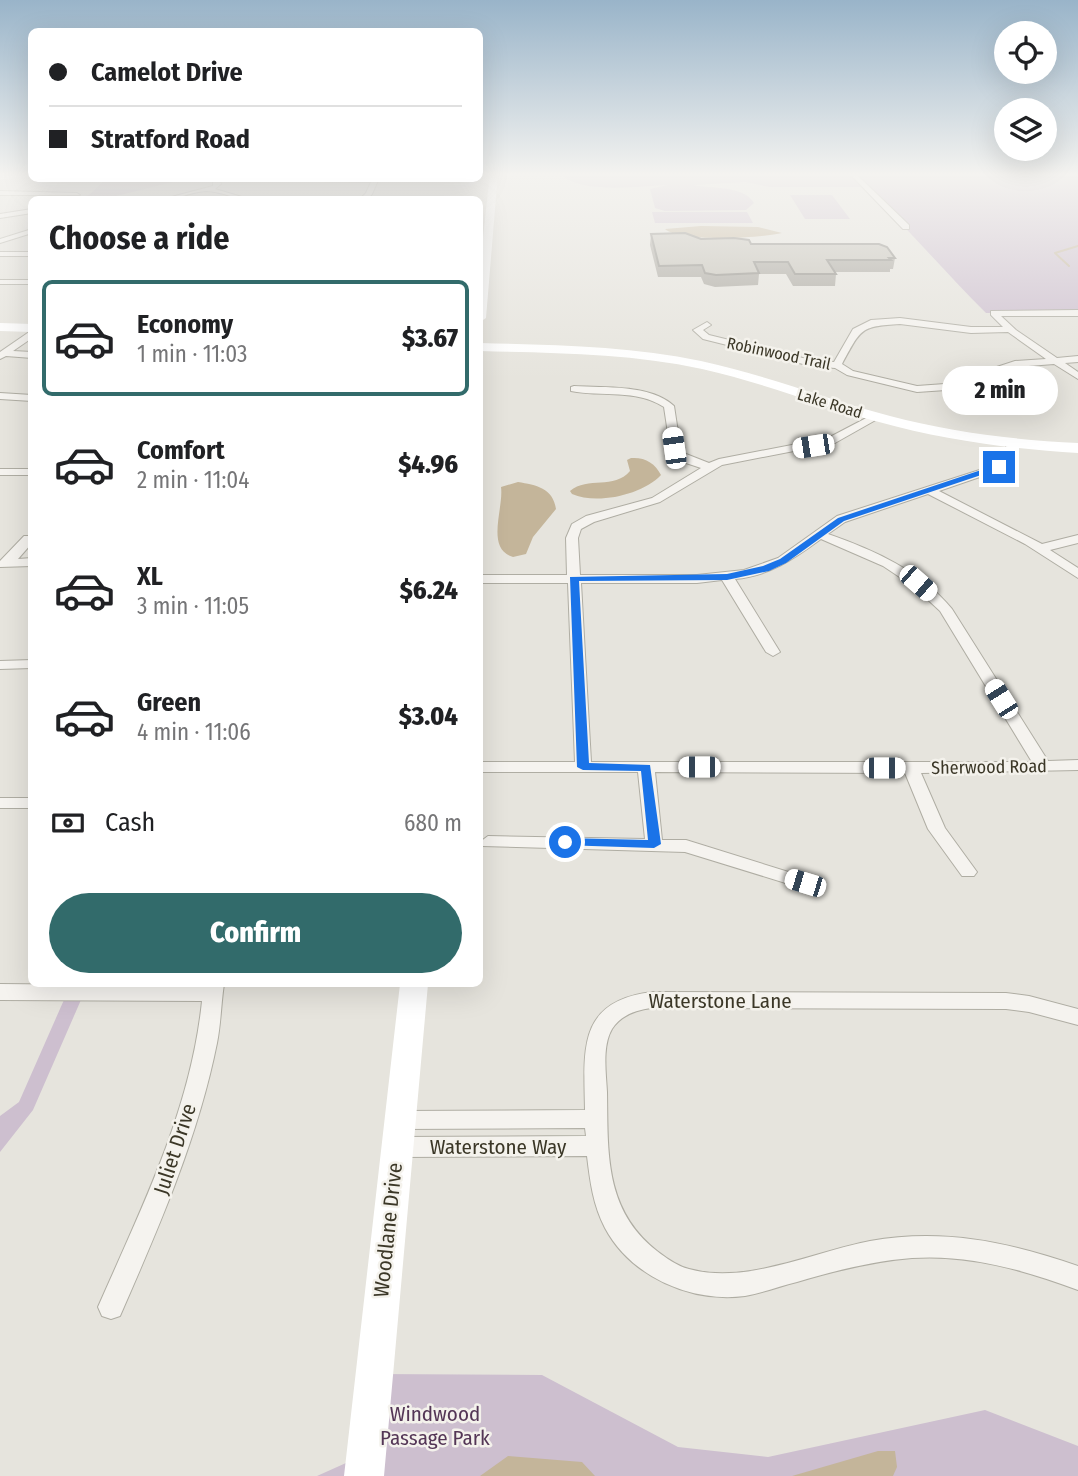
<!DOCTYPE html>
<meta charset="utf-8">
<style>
:root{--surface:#fff;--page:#f2f2f2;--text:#202124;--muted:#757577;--line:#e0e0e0;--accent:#326b6b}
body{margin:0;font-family:"Fira Sans Condensed",sans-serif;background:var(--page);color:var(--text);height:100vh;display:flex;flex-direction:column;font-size:26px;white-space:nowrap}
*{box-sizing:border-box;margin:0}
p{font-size:23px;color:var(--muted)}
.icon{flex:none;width:38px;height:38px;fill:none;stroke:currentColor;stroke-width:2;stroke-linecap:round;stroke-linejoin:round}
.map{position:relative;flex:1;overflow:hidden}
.drawer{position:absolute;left:28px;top:196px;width:455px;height:791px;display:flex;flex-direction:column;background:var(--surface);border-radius:10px;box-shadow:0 7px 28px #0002}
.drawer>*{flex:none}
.banner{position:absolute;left:28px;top:28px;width:455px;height:154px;border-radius:10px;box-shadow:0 7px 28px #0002;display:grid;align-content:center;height:154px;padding:0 21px;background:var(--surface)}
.controls{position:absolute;left:994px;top:21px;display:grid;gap:14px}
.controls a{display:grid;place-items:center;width:63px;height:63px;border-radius:50%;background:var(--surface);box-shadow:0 7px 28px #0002;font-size:35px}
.end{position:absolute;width:32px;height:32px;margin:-16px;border:9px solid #1a73e8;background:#fff;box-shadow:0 0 0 4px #fff}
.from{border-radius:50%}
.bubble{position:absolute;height:49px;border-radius:24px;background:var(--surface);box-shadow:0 7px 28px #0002;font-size:23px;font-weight:800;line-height:49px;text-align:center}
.car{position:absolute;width:21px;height:42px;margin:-21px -10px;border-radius:9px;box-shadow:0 0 5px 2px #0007;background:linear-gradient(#fff 24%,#345 0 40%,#fff 0 76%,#345 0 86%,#fff 0)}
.banner b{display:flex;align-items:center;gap:24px;height:66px;font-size:26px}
.banner b+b{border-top:2px solid var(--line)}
.banner i{width:18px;height:18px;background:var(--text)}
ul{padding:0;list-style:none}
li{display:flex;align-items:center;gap:21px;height:116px;margin:0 14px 10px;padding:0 7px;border:4px solid transparent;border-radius:10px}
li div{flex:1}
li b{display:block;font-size:26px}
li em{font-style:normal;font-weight:800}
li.on{border-color:var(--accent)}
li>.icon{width:63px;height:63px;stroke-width:1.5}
h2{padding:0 21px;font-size:32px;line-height:84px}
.pay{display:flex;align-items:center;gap:18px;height:77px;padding:0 21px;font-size:26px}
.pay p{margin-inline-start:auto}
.button{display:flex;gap:14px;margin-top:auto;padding:14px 21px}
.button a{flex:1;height:80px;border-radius:42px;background:var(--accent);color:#fff;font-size:28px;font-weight:800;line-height:80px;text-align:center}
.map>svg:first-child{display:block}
.green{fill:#cdbfcf}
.water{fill:#c4b59a}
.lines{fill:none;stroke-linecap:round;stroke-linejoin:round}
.stream{stroke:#c4b59a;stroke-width:2}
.street-casing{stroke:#afada3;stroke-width:2}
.street{fill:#f5f3ef;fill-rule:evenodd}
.secondary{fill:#fff;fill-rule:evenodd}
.wall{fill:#a7a49c}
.building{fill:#c2bfb5;stroke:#88867f;stroke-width:2}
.route{fill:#1a73e8}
.labels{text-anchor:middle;stroke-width:5;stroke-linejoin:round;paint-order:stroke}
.far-street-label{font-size:16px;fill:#3b3727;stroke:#f4f2ec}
.street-label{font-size:18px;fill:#3b3727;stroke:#f4f2ec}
.near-street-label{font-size:21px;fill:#3b3727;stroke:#f4f2ec}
.near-park-label{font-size:21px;fill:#543656;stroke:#f4f2ec}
</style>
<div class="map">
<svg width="1078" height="1476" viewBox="0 0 1078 1476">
<rect width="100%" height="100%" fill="#e6e4dd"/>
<path class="green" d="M563,176H851L861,187H770L745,182L694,185C710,189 744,185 754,203L746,210L665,211L655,208L650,189L668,185C641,186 584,194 563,176Z
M855,176H1078V313H986C941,268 901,221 855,176Z
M106,179H185L104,199L71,200L89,195Z
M790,195H832L850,219H805Z
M652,212H747L753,223H655Z
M67,993H84L33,1110L0,1152V1116L19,1102Z
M374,1374L542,1375L678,1447L768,1457L985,1410L1078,1446V1476H317L366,1454Z"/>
<path class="water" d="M701,226L758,227L782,233C761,238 680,243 665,229Z
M631,458C645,457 655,463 661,475C642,495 597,505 572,494L570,491C588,476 614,490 630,471L627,460Z
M518,482C536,485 553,488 556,509L533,537L526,554L513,557C485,549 504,508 501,487Z
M878,1451H895L897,1467L893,1476H792Z
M508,1456L582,1462L595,1476H480Z"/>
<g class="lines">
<path class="stream" d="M1069,266L1055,253L1078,246"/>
<g class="street-casing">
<path id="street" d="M849,173H855L909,225V229H903Z
M213,178H219L221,184L215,189L252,200C236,200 221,191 206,191C190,192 176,200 160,200L213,186Z
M379,178L372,194L367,200H359L366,193L371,182L317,181Z
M0,191L77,193L80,195H0Z
M32,209V213L0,218V214Z
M32,229V233L0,243V239Z
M0,252H32V256H0Z
M0,280H32V284H0Z
M1078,310V316H1001L1016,330L1057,358L1078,356V362L1065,363L1078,372V379L1054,364L1016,367L994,374C1014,381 1034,389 1041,410L1036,413L1032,412C1023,391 1006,384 985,377L946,390L917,392L847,375L835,368L811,366L703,339L693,330L707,322L711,325L703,330L709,335L811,360L834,362L853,329L871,320L900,318L971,327H1003L991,315V311ZM900,324L971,333L1008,332L1046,359L1015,361L945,384L917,386L853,371L842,364C861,330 859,326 900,324Z
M32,330V338L13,351L32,352V358L6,356L0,359V352Z
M574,386C604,388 651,384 674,406L681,452L709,463L719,459L828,438L872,415L881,417L835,443L722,465L660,502L594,522L581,529L578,538L580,575H697L744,570L778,558L837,516L995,465L1005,455L1007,441H1015V456L1003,469L939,491L1042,544L1078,535V543L1050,550L1078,568V578L1025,544L928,494L845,522L828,534C874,550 921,571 952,609L1048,761L1078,760V770L921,773L945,828L977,872L974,876H962L928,829L905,773L655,772L662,840H686L811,879L814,883L811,887L805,889L685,852L482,846L480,842L488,836L645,839L638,772H480V762H575L568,583H480V575H567L566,538L572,524L586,516L652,498L701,468L683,462L671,453L664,407C637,389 601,397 571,391V387ZM821,539L883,566L913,586L940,611L1032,762H591L581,583H697L722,580L766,652L773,656L780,652L735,579C769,576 794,559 821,539Z
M0,393L32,395V401L0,399Z
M0,469H32V475H0Z
M24,536H32V543L18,559L32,558V566L0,567V561Z
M32,660V668L0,669V661Z
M0,798H32V808H0Z
M0,984L204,986V984H224C221,1003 221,1023 217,1043C198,1138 159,1227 120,1316L111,1319L102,1316L98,1307C141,1209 191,1110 202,1001L0,1000Z
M652,992L1006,993L1029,996L1078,1009V1025L1029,1012L1006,1009L652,1008C636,1010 621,1015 612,1029C602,1046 606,1073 607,1092C608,1152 604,1210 657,1251C666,1258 677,1266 689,1269C746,1285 813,1252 870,1241C943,1228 1009,1242 1078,1266V1290C1024,1270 969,1254 912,1258C873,1261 834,1271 797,1282C780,1286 763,1293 745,1296C692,1303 631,1277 605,1228C593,1205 590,1181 587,1156L397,1157L389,1154L386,1147L389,1140L397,1137L586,1136L585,1128L399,1129L391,1127L388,1120L391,1113L399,1111L585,1110C584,1050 577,1001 652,992Z"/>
</g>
<use href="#street" class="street"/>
<path class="secondary" d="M0,173H32L33,178L0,179Z
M490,173H498L486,318L480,322V265Z
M0,323L32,324V332L0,331Z
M480,343C554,345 629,346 701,361C766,375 826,399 890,416C951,432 1014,440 1078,443V453C1011,449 944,440 879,422C819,406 762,382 702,369C629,353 554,353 480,351Z
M400,984H428L384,1476H344Z"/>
</g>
<path class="wall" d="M651,234L751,244L895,258L893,269H890V272H835L836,274L835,286H793L786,274H759L758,285L715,287L704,284L701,277H658L650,245Z"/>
<path class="building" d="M685,233L701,239L734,238L749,240L751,244H879L887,247L895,258H889L891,260H827L836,274H795L788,262H754L759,273L716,275L705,273L702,265L659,266L651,234Z"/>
<linearGradient id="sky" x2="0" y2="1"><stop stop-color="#99b4c9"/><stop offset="0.46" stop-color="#f4f3f0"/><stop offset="1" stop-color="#f4f3f0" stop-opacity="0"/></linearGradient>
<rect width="1078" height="379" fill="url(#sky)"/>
<path class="route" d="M999,464L1002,468L844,521L786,563L769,571L727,580L579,581L589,763L650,765L661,844L654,848L561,845V839L565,838L648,840L641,771L583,770L577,767L570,577L727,574L763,566L780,559L838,518Z"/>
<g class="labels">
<g class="far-street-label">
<text transform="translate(779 353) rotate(12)" y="6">Robinwood Trail</text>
<text transform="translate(830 403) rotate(17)" y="6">Lake Road</text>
</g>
<g class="street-label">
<text transform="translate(989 767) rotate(-1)" y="6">Sherwood Road</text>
</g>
<g class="near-street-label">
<text x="720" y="1008">Waterstone Lane</text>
<text x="498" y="1154">Waterstone Way</text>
<text transform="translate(175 1149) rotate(-72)" y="7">Juliet Drive</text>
<text transform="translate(388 1230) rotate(-84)" y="7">Woodlane Drive</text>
</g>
<g class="near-park-label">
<text x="435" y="1421">Windwood<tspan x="435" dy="24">Passage Park</tspan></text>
</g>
</g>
</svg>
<div class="controls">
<a><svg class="icon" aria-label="locate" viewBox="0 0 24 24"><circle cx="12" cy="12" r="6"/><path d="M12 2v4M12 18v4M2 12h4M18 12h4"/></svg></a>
<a><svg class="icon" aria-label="layers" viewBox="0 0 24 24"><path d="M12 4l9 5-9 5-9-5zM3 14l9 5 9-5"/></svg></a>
</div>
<i class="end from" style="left:565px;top:842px"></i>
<i class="end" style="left:999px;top:467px"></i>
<div class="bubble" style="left:942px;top:366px;width:116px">2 min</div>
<i class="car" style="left:813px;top:446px;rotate:261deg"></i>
<i class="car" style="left:674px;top:448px;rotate:352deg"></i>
<i class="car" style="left:918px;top:583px;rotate:131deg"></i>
<i class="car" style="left:1001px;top:699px;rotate:328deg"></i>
<i class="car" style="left:699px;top:767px;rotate:270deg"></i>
<i class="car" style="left:884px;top:768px;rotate:90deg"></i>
<i class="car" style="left:805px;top:883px;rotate:287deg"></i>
<div class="banner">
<b><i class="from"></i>Camelot Drive</b>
<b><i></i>Stratford Road</b>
</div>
<section class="drawer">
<h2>Choose a ride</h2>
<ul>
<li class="on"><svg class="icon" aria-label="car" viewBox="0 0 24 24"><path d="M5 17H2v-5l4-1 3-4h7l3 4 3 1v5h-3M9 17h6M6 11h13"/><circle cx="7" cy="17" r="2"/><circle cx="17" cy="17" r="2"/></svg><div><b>Economy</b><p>1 min · 11:03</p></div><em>$3.67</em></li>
<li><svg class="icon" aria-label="car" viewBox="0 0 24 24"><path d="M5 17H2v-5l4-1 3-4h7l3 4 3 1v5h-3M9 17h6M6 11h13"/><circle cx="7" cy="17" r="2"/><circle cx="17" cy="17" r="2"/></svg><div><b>Comfort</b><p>2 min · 11:04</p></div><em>$4.96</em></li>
<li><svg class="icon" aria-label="car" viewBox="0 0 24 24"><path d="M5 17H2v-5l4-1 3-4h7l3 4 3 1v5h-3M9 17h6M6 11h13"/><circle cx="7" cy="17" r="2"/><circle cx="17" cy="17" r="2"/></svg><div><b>XL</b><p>3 min · 11:05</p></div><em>$6.24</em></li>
<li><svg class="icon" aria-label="car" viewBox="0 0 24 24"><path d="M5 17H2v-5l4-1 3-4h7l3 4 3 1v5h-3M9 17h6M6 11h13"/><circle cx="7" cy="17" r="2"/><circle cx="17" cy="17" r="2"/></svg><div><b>Green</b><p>4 min · 11:06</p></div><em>$3.04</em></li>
</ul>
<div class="pay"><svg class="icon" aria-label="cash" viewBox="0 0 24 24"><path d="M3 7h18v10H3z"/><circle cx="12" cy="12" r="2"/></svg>Cash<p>680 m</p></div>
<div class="button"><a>Confirm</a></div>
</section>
</div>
